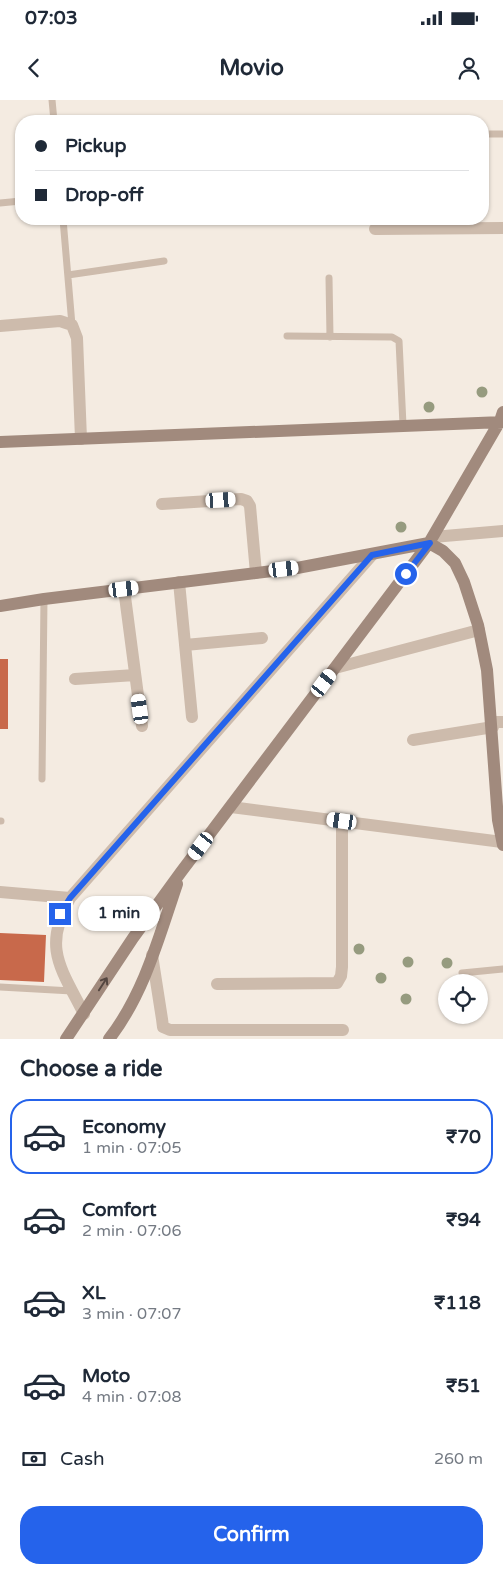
<!DOCTYPE html>
<meta charset="utf-8">
<style>
:root{--surface:#fff;--page:#f2f2f3;--text:#1f2937;--muted:#747a83;--line:#e0e1e3;--accent:#2563eb}
body{margin:0;font-family:"Varela Round",sans-serif;background:var(--page);color:var(--text);height:100vh;display:flex;flex-direction:column;font-size:19px;white-space:nowrap}
*{box-sizing:border-box;margin:0}
p{font-size:16px;color:var(--muted)}
.icon{flex:none;width:28px;height:28px;fill:none;stroke:currentColor;stroke-width:2;stroke-linecap:round;stroke-linejoin:round}
.map{position:relative;height:939px;overflow:hidden}
.panel{display:flex;flex-direction:column;background:var(--surface);flex:1}
.panel>*{flex:none}
.hud{position:absolute;left:15px;top:15px;width:474px;height:110px;border-radius:20px;box-shadow:0 1px 4px #0004;display:grid;align-content:center;height:110px;padding:0 20px;background:var(--surface)}
.buttons{position:absolute;left:438px;top:874px;display:grid;gap:10px}
.buttons a{display:grid;place-items:center;width:50px;height:50px;border-radius:50%;background:var(--surface);box-shadow:0 1px 4px #0004;font-size:25px}
.end{position:absolute;width:22px;height:22px;margin:-11px;border:6px solid #2563eb;background:#fff;box-shadow:0 0 0 2px #fff}
.from{border-radius:50%}
.bubble{position:absolute;height:35px;border-radius:18px;background:var(--surface);box-shadow:0 1px 4px #0004;font-size:16px;font-weight:800;line-height:35px;text-align:center}
.car{position:absolute;width:15px;height:30px;margin:-15px -8px;border-radius:6px;box-shadow:0 0 4px 1px #0007;background:linear-gradient(#fff 24%,#345 0 40%,#fff 0 76%,#345 0 86%,#fff 0)}
.hud b{display:flex;align-items:center;gap:18px;height:48px;font-size:19px}
.hud b+b{border-top:1px solid var(--line)}
.hud i{width:12px;height:12px;background:var(--text)}
ul{padding:0;list-style:none}
li{display:flex;align-items:center;gap:15px;height:75px;margin:0 10px 8px;padding:0 10px;border:2px solid transparent;border-radius:20px}
li div{flex:1}
li b{display:block;font-size:19px}
li em{font-style:normal;font-weight:800}
li.on{border-color:var(--accent)}
li>.icon{width:45px;height:45px;stroke-width:1.5}
h2{padding:0 20px;font-size:22px;line-height:60px}
.pay{display:flex;align-items:center;gap:12px;height:55px;padding:0 20px;font-size:19px}
.pay p{margin-inline-start:auto}
.cta{display:flex;gap:10px;margin-top:auto;padding:10px 20px}
.cta a{flex:1;height:58px;border-radius:20px;background:var(--accent);color:#fff;font-size:20px;font-weight:800;line-height:58px;text-align:center}
.status{display:flex;justify-content:space-between;align-items:center;height:35px;padding:0 25px;background:var(--surface);direction:ltr}
.status svg{height:14px;fill:currentColor}
header{display:flex;justify-content:space-between;align-items:center;height:65px;padding:0 20px;background:var(--surface);font-size:22px;font-weight:800}
.map>svg:first-child{display:block}
.building{fill:#c8694b}
.lines{fill:none;stroke-linecap:round;stroke-linejoin:round}
.lane{stroke:#cdbbac;stroke-width:7}
.street{stroke:#cdbbac;stroke-width:12}
.secondary{stroke:#a18a7d;stroke-width:12}
.tree{fill:#969b7f}
.oneway{stroke:#544640}
.route{stroke:#2563eb;stroke-width:6}
</style>
<div class="status"><b>07:03</b><svg viewBox="0 0 49 12"><path d="M0 12V9h3v3zM5 12V6h3v6zM10 12V3h3v9zM15 12V0h3v12zM26 1h20v11H26zM47 4h2v5h-2z"/></svg></div>
<header><svg class="icon" aria-label="back" viewBox="0 0 24 24"><path d="M15 5l-7 7 7 7"/></svg>Movio<svg class="icon" aria-label="person" viewBox="0 0 24 24"><circle cx="12" cy="8" r="4"/><path d="M4 21q1-7 8-7t8 7"/></svg></header>
<div class="map">
<svg width="503" height="939" viewBox="0 0 503 939">
<rect width="100%" height="100%" fill="#f4ebe1"/>
<path class="building" d="M0,559H8V629H0Z
M0,833L46,835L44,882L0,880Z"/>
<g class="lines">
<path class="lane" d="M52,0L54,21
M482,34H503
M0,103L21,101
M63,119L72,225
M68,175L164,161
M329,178L330,237
M287,236L392,237L399,241L403,325
M42,679L44,499
M0,721H1
M462,873L503,869
M0,887L72,891"/>
<path class="street" d="M375,129L503,128
M0,226L60,221L72,225L77,238L81,339
M162,404L241,399L247,401L250,406L256,473
M433,437L503,431
M179,482L192,617
M124,489L142,626
M185,545L262,538
M335,568L479,530
M75,579L135,575
M492,622H503
M413,640L493,627
M231,707L502,742
M0,792L70,798
M152,855L162,919L163,927L170,930H343
M217,884L337,883L341,876L342,867V721
M84,914C61,868 42,848 70,798L372,455"/>
<path class="secondary" d="M0,342L503,322
M0,506L44,499L297,468L429,443L443,451L455,463L464,482L478,525L487,570L498,720L503,745
M66,939L133,838L181,772L429,443L500,321L503,312
M109,939C144,894 159,837 177,784"/>
</g>
<g class="tree">
<circle cx="482" cy="292" r="5.5"/>
<circle cx="429" cy="307" r="5.5"/>
<circle cx="401" cy="427" r="5.5"/>
<circle cx="359" cy="849" r="5.5"/>
<circle cx="408" cy="862" r="5.5"/>
<circle cx="447" cy="863" r="5.5"/>
<circle cx="381" cy="878" r="5.5"/>
<circle cx="406" cy="899" r="5.5"/>
</g>
<defs><path id="oneway-shaft" d="M-6 0H5M1.5-3L5.5 0L1.5 3" fill="none" stroke-width="1.6" stroke-linecap="round" stroke-linejoin="round" transform="scale(1.25)"/></defs>
<use class="oneway" href="#oneway-shaft" transform="translate(103 884) rotate(-57)"/>
<g class="lines">
<path class="route" d="M60,814L70,798L372,455L430,443L406,474"/>
</g>
</svg>
<div class="buttons">
<a><svg class="icon" aria-label="locate" viewBox="0 0 24 24"><circle cx="12" cy="12" r="6"/><path d="M12 2v4M12 18v4M2 12h4M18 12h4"/></svg></a>
</div>
<i class="end from" style="left:406px;top:474px"></i>
<i class="end" style="left:60px;top:814px"></i>
<div class="bubble" style="left:78px;top:796px;width:82px">1 min</div>
<i class="car" style="left:221px;top:400px;rotate:87deg"></i>
<i class="car" style="left:284px;top:469px;rotate:83deg"></i>
<i class="car" style="left:124px;top:489px;rotate:83deg"></i>
<i class="car" style="left:324px;top:583px;rotate:37deg"></i>
<i class="car" style="left:140px;top:609px;rotate:352deg"></i>
<i class="car" style="left:342px;top:721px;rotate:278deg"></i>
<i class="car" style="left:201px;top:746px;rotate:217deg"></i>
<div class="hud">
<b><i class="from"></i>Pickup</b>
<b><i></i>Drop-off</b>
</div>
</div>
<section class="panel">
<h2>Choose a ride</h2>
<ul>
<li class="on"><svg class="icon" aria-label="car" viewBox="0 0 24 24"><path d="M5 17H2v-5l4-1 3-4h7l3 4 3 1v5h-3M9 17h6M6 11h13"/><circle cx="7" cy="17" r="2"/><circle cx="17" cy="17" r="2"/></svg><div><b>Economy</b><p>1 min · 07:05</p></div><em>₹70</em></li>
<li><svg class="icon" aria-label="car" viewBox="0 0 24 24"><path d="M5 17H2v-5l4-1 3-4h7l3 4 3 1v5h-3M9 17h6M6 11h13"/><circle cx="7" cy="17" r="2"/><circle cx="17" cy="17" r="2"/></svg><div><b>Comfort</b><p>2 min · 07:06</p></div><em>₹94</em></li>
<li><svg class="icon" aria-label="car" viewBox="0 0 24 24"><path d="M5 17H2v-5l4-1 3-4h7l3 4 3 1v5h-3M9 17h6M6 11h13"/><circle cx="7" cy="17" r="2"/><circle cx="17" cy="17" r="2"/></svg><div><b>XL</b><p>3 min · 07:07</p></div><em>₹118</em></li>
<li><svg class="icon" aria-label="car" viewBox="0 0 24 24"><path d="M5 17H2v-5l4-1 3-4h7l3 4 3 1v5h-3M9 17h6M6 11h13"/><circle cx="7" cy="17" r="2"/><circle cx="17" cy="17" r="2"/></svg><div><b>Moto</b><p>4 min · 07:08</p></div><em>₹51</em></li>
</ul>
<div class="pay"><svg class="icon" aria-label="cash" viewBox="0 0 24 24"><path d="M3 7h18v10H3z"/><circle cx="12" cy="12" r="2"/></svg>Cash<p>260 m</p></div>
<div class="cta"><a>Confirm</a></div>
</section>
